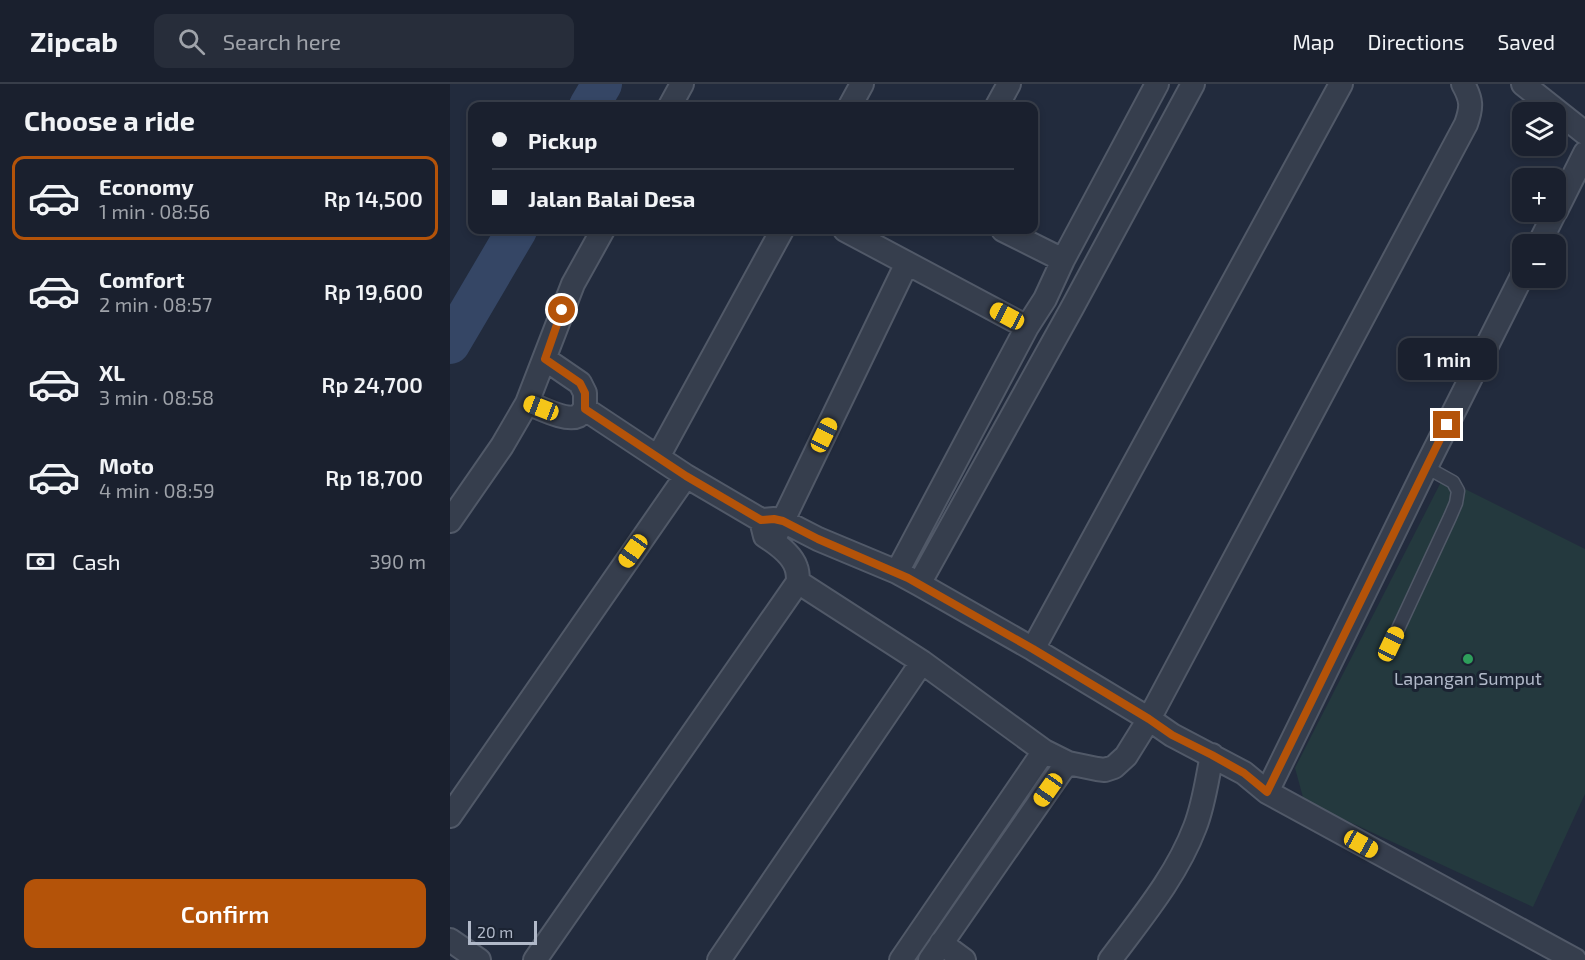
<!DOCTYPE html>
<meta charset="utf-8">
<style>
:root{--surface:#1a202e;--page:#272d3a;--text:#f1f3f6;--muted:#9fa3aa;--line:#383e4a;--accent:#b45309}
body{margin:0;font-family:"Exo 2",sans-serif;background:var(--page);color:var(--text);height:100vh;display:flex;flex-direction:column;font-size:22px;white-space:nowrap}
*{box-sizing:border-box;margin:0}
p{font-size:20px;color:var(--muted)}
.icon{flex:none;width:33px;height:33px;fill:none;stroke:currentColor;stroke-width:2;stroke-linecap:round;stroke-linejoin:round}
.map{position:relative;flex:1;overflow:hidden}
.drawer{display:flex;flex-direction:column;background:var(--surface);width:450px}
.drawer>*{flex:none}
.top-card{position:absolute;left:18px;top:18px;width:570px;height:132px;border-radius:12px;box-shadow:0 3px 9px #0003,0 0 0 2px var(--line);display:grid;align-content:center;height:132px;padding:0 24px;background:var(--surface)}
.buttons{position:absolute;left:1062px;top:18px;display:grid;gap:12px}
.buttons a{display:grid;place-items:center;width:54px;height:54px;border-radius:12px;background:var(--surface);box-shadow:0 3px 9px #0003,0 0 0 2px var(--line);font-size:30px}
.scale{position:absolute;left:18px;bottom:15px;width:69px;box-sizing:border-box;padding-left:6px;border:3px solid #b1b9c9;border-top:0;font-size:16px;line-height:21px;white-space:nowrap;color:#b1b9c9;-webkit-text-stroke:4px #1b2332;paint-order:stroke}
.end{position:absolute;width:27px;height:27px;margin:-14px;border:8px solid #b45309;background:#fff;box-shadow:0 0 0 3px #fff}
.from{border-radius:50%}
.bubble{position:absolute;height:42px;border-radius:12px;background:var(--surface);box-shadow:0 3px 9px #0003,0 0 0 2px var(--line);font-size:20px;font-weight:600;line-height:42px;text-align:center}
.car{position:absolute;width:18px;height:36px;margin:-18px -9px;border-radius:8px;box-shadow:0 0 4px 2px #0007;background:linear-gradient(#f5c518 24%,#345 0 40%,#f5c518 0 76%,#345 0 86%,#f5c518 0)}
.top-card b{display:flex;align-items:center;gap:21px;height:57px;font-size:22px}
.top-card b+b{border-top:2px solid var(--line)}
.top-card i{width:15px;height:15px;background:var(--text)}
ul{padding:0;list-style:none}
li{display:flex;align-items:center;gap:18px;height:84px;margin:0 12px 9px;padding:0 12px;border:3px solid transparent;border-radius:12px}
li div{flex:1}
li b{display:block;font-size:22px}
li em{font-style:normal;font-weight:600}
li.selected{border-color:var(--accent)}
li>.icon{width:54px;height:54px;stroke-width:1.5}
h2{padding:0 24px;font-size:27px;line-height:72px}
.pay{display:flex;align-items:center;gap:15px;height:66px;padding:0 24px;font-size:22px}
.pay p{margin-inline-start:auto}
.action{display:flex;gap:12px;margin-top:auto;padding:12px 24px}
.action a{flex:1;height:69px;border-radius:12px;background:var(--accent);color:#fff;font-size:24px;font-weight:600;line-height:69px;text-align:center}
header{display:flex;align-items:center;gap:36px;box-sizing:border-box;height:84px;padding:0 30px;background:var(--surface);border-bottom:2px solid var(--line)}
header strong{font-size:28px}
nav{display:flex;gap:33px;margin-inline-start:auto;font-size:21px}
.search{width:420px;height:54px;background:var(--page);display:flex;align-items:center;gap:15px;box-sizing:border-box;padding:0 21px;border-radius:12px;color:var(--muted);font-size:22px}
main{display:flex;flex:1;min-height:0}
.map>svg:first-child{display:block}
.green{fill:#24393e}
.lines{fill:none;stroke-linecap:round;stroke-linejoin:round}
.river{stroke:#354665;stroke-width:40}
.lane-casing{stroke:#515968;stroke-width:15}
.street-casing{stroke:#515968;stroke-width:26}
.lane{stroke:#363e4d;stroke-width:12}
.street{stroke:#363e4d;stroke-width:22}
.route{stroke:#b45309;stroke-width:8}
.leisure-dot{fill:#2e9e5b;stroke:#1b2332;stroke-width:2}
.labels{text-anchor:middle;stroke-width:6;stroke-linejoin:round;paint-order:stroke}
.poi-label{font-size:18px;fill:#b1b9c9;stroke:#1b2332}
</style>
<header>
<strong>Zipcab</strong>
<div class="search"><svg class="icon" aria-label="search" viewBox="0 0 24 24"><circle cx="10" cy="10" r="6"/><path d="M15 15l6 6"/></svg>Search here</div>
<nav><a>Map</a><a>Directions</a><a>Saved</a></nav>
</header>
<main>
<section class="drawer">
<h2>Choose a ride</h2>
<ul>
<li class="selected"><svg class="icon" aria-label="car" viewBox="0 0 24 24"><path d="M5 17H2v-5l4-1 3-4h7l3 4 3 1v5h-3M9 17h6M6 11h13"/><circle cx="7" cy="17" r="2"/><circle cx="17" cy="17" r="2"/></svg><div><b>Economy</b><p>1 min · 08:56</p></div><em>Rp 14,500</em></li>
<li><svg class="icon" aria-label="car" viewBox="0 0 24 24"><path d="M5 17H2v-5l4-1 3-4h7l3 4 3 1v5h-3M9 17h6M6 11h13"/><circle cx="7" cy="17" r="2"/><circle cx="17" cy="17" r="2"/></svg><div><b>Comfort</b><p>2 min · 08:57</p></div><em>Rp 19,600</em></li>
<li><svg class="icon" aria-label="car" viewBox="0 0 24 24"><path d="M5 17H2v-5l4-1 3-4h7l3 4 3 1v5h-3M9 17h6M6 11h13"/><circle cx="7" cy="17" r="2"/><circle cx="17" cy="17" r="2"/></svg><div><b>XL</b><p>3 min · 08:58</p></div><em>Rp 24,700</em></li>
<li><svg class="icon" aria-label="car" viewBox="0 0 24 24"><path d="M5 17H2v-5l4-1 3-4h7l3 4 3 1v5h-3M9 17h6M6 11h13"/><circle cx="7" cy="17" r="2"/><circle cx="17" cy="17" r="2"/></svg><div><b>Moto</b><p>4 min · 08:59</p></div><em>Rp 18,700</em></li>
</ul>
<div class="pay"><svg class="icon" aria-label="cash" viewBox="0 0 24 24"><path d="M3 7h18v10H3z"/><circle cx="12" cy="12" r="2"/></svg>Cash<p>390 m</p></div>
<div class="action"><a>Confirm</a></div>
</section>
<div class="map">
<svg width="1135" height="876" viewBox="0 0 1135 876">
<rect width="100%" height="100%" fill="#222b3d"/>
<path class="green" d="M993,394L1135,465V710L1083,823L854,717L845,684Z"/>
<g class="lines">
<path class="river" d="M139,22L152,0
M0,260L67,146"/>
<g class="lane-casing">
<path id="lane" d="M941,560L1000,433L1006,419L1008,407L1003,398L976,383"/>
</g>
<g class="street-casing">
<path id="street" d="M1073,0L1135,49
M220,22L232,0
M400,22L412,0
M547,22L559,0
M1106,127L1135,69
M395,146L577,243
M553,146L613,176
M1089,160L1105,128
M77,319C89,323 116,338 128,332C131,330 132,327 135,325V309L130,299L95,275
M135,325L236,392L311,436L324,435L333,437L368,455L447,488L469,500L583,565L699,635L722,651L794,689L817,708L1125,876
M208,373L332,146
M311,436L315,452C326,459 342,471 346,483C348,488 348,493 348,498L472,578L594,667L618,679L647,685L655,686L664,683L676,672L699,635L1016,40C1022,23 1022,16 1013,0
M0,437L52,362L77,319L123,200L153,146
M326,451L457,179
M447,488L577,243L595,215L613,176L707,0
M469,500L622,224L743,0
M583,565L891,0
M817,708L976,383L1072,192
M0,732L236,392
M0,856L29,876
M491,859L514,876
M85,876L348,498
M269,876L472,578
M451,876L594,667
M480,876L611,687L618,679
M660,876C691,834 726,793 745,743C754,720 757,695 762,671"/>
</g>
<use href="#lane" class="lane"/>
<use href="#street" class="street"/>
</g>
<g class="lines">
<path class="route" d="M112,226L95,275L130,299L135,309V325L236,392L311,436L324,435L333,437L368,455L458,494L583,565L699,635L722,651L762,671L794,689L817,708L997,341"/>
</g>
<circle class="leisure-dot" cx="1018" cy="575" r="6"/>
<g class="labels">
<g class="poi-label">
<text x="1018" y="601">Lapangan Sumput</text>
</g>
</g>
</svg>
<div class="buttons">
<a><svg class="icon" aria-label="layers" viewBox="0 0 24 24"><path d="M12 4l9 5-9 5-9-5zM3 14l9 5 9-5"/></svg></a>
<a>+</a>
<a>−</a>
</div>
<div class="scale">20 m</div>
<i class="end from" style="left:112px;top:226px"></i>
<i class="end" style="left:997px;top:341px"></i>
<div class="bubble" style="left:948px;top:254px;width:99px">1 min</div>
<i class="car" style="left:557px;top:232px;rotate:298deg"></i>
<i class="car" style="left:91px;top:324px;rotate:291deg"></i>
<i class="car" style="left:374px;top:351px;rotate:26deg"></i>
<i class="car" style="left:183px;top:467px;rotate:215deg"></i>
<i class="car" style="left:941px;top:560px;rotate:25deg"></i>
<i class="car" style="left:598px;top:706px;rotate:215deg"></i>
<i class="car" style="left:911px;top:760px;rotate:119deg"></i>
<div class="top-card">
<b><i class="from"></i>Pickup</b>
<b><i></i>Jalan Balai Desa</b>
</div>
</div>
</main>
